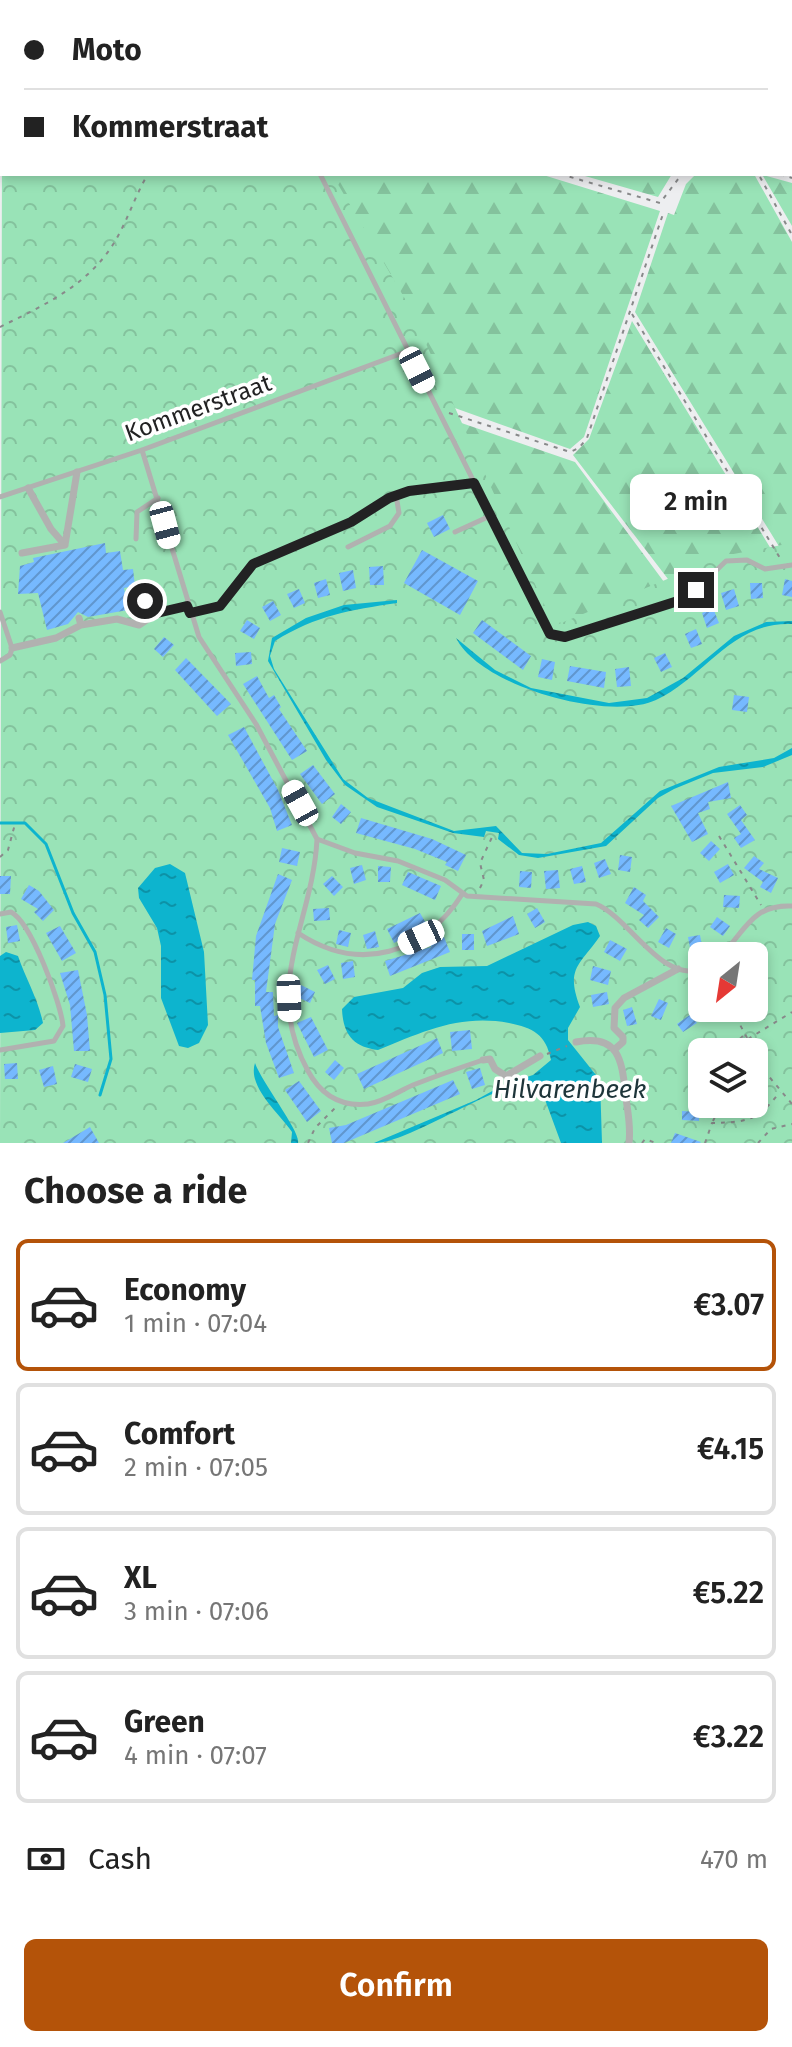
<!DOCTYPE html>
<meta charset="utf-8">
<style>
:root{--surface:#fff;--page:#f2f2f2;--text:#222;--muted:#767676;--line:#e0e0e0;--accent:#b45309}
body{margin:0;font-family:"Fira Sans",sans-serif;background:var(--page);color:var(--text);height:100vh;display:flex;flex-direction:column;font-size:30px;white-space:nowrap}
*{box-sizing:border-box;margin:0}
p{font-size:26px;color:var(--muted)}
.icon{flex:none;width:44px;height:44px;fill:none;stroke:currentColor;stroke-width:2;stroke-linecap:round;stroke-linejoin:round}
.map{position:relative;height:1143px;overflow:hidden}
.side{display:flex;flex-direction:column;background:var(--surface);flex:1}
.side>*{flex:none}
.top-card{position:absolute;left:0px;top:0px;width:792px;height:176px;box-shadow:0 4px 12px #0003;display:grid;align-content:center;height:176px;padding:0 24px;background:var(--surface)}
.needle{width:52px;rotate:210deg}
.buttons{position:absolute;left:688px;top:942px;display:grid;gap:16px}
.buttons a{display:grid;place-items:center;width:80px;height:80px;border-radius:12px;background:var(--surface);box-shadow:0 4px 12px #0003;font-size:40px}
.end{position:absolute;width:36px;height:36px;margin:-18px;border:10px solid #222223;background:#fff;box-shadow:0 0 0 4px #fff}
.from{border-radius:50%}
.bubble{position:absolute;height:56px;border-radius:12px;background:var(--surface);box-shadow:0 4px 12px #0003;font-size:26px;font-weight:600;line-height:56px;text-align:center}
.car{position:absolute;width:24px;height:48px;margin:-24px -12px;border-radius:10px;box-shadow:0 0 6px 2px #0007;background:linear-gradient(#fff 24%,#345 0 40%,#fff 0 76%,#345 0 86%,#fff 0)}
.top-card b{display:flex;align-items:center;gap:28px;height:76px;font-size:30px}
.top-card b+b{border-top:2px solid var(--line)}
.top-card i{width:20px;height:20px;background:var(--text)}
ul{padding:0;list-style:none}
li{display:flex;align-items:center;gap:24px;height:132px;margin:0 16px 12px;padding:0 8px;border:4px solid var(--line);border-radius:12px}
li div{flex:1}
li b{display:block;font-size:30px}
li em{font-style:normal;font-weight:600}
li.active{border-color:var(--accent)}
li>.icon{width:72px;height:72px;stroke-width:1.5}
h2{padding:0 24px;font-size:36px;line-height:96px}
.pay{display:flex;align-items:center;gap:20px;height:88px;padding:0 24px;font-size:30px}
.pay p{margin-inline-start:auto}
.primary-button{display:flex;gap:16px;margin-top:auto;padding:16px 24px}
.primary-button a{flex:1;height:92px;border-radius:12px;background:var(--accent);color:#fff;font-size:32px;font-weight:600;line-height:92px;text-align:center}
.map>svg:first-child{display:block}
.forest{fill:url(#forest-firs)}
.park{fill:url(#park-crowns);fill-rule:evenodd}
.water{fill:url(#water-ripples)}
.lines{fill:none;stroke-linecap:round;stroke-linejoin:round}
.stream{stroke:#0db4ce;stroke-width:3}
.building{fill:url(#building-hatch)}
.path{stroke:#88898a;stroke-width:2;stroke-dasharray:4 6;stroke-linecap:butt}
.service{stroke:#b1b1b0;stroke-width:5}
.pedestrian{stroke:#b1b1b0;stroke-width:7}
.minor{stroke:#b1b1b0;stroke-width:10}
.route{stroke:#222223;stroke-width:10}
.labels{text-anchor:middle;stroke-width:7;stroke-linejoin:round;paint-order:stroke}
.street-label{font-size:24px;fill:#222223;stroke:#fff}
.water-label{font-size:26px;font-style:italic;fill:#1e353a;stroke:#fff}
</style>
<div class="map">
<svg width="792" height="1143" viewBox="0 0 792 1143">
<defs>
<pattern id="forest-firs" width="22" height="20" patternUnits="userSpaceOnUse" patternTransform="scale(2)"><rect width="22" height="20" fill="#99e3b7"/><path d="M5 1l3.5 6h-7zM16 11l3.5 6h-7z" fill="#84c29d"/></pattern>
<pattern id="park-crowns" width="20" height="18" patternUnits="userSpaceOnUse" patternTransform="scale(2)"><rect width="20" height="18" fill="#99e3b7"/><path d="M2 6a3 3 0 1 1 6 0M12 15a3 3 0 1 1 6 0" fill="none" stroke="#84c29d"/></pattern>
<pattern id="water-ripples" width="26" height="14" patternUnits="userSpaceOnUse" patternTransform="scale(2)"><rect width="26" height="14" fill="#0db4ce"/><path d="M2 4q2-2 4 0t4 0M15 11q2-2 4 0t4 0" fill="none" stroke="#0c92a7"/></pattern>
<pattern id="building-hatch" width="6" height="6" patternUnits="userSpaceOnUse" patternTransform="scale(2)"><rect width="6" height="6" fill="#76b9ff"/><path d="M-1 1l2-2M0 6l6-6M5 7l2-2" fill="none" stroke="#6096ce"/></pattern>
</defs>
<rect width="100%" height="100%" fill="#edeef0"/>
<path class="forest" d="M756,0H792V97L790,2Z
M325,174H540L660,211L584,437L570,449L438,402Z
M578,174H672L658,197Z
M696,174H754L792,242V560L788,561L635,312L668,213L674,215L686,184Z
M763,175L792,183V226L763,176Z
M632,321L779,562L681,596L573,455L589,439Z
M447,418L575,462L670,590L556,632Z"/>
<path class="park" d="M2,136V174H332L408,304L554,626L723,556L792,543V1143H0ZM702,956H754V1008H702ZM702,1052H754V1104H702Z"/>
<path class="water" d="M397,600V603C350,610 317,615 275,641L270,656L274,669L343,779L368,798L454,831L496,826L522,853L547,854L601,843L660,791L719,767L774,758L792,748V755L763,767L713,773L674,789L658,798L606,846L538,858L519,855L498,839L499,833L486,831L484,837L453,833L377,807L345,785L326,760L268,661L272,638L306,618L344,605Z
M792,621V624C732,621 705,677 656,700C608,722 481,687 456,638L495,670L531,688L609,703L647,698L683,678L734,636L766,622Z
M170,864L185,873L204,952L208,1025L199,1043L188,1048L179,1046L161,998V946L157,928L139,898L138,888L155,868Z
M588,922L596,926L600,936C580,965 565,968 580,1007L568,1028V1040L600,1080L602,1143H561L540,1086C513,1069 414,1143 374,1143L476,1100L505,1084L533,1075L551,1060C546,1034 533,1028 509,1023C459,1014 423,1032 378,1050C353,1047 343,1034 342,1009L354,997L403,988L422,973L440,967L487,966L573,925Z
M6,952L18,956C26,979 38,999 43,1023L35,1030L0,1033V956Z
M255,1063C262,1083 301,1132 298,1143H291L292,1132C280,1114 247,1087 255,1063Z"/>
<g class="lines">
<path class="stream" d="M0,823H25L46,844L73,913L95,952L105,995L111,1059L100,1095"/>
</g>
<path class="building" d="M443,515L450,529L434,537L427,523Z
M105,543L106,553L120,551L123,570L133,569L135,586L124,588L128,610L88,617L78,612L68,624L47,630L38,593L18,594L20,566L34,562L33,558Z
M422,550L478,581L460,615L404,583Z
M383,566L384,585H370L369,567Z
M353,570L356,588L343,591L339,573Z
M326,579L330,595L318,598L314,583Z
M785,579L792,581V597L782,595Z
M750,583H762L763,598L751,599Z
M299,589L305,603L294,608L287,594Z
M734,589L739,606L726,610L721,593Z
M273,601L281,615L270,621L262,607Z
M713,608L719,623L707,628L702,613Z
M247,620L260,628L254,639L240,631Z
M482,620L531,656L523,670L473,633Z
M696,629L702,644L691,648L685,634Z
M164,637L174,645L163,657L154,649Z
M251,652L252,664L236,666L235,653Z
M665,653L672,667L661,672L654,658Z
M186,658L231,704L217,716L175,670Z
M542,659L555,662L552,680L538,677Z
M570,666L606,672L604,688L567,681Z
M629,667L631,686L617,687L615,669Z
M257,676L269,698L274,695L281,707L279,709L307,751L292,760L243,684Z
M734,695L749,697L747,712L732,710Z
M244,727L278,790L292,825L277,831L270,808L228,735Z
M313,765L335,794L322,804L300,774Z
M728,782L731,798L708,802L710,809L698,813L708,834L692,842L671,806Z
M341,804L351,812L341,824L332,817Z
M740,805L747,815L741,820L755,840L741,848L734,838L741,834L727,814Z
M361,818L432,839L466,855L458,871L445,865L447,862L415,849L356,833Z
M711,841L720,849L709,861L700,853Z
M282,848L300,852L297,866L279,862Z
M620,855L632,857L630,872L618,870Z
M754,856L764,863L759,869L778,878L771,893L760,887L763,882L744,868Z
M605,859L611,874L599,878L594,863Z
M728,864L734,875L720,883L714,872Z
M362,865L366,880L354,884L350,868Z
M378,866L391,867L390,882H378Z
M582,866L586,882L574,884L570,869Z
M558,870L560,888L546,889L544,871Z
M520,871L532,872L531,888L519,887Z
M408,872L441,886L435,900L402,885Z
M278,874L292,880L275,924L266,992H273L274,1016L278,1015V1027L294,1073L279,1078L266,1043L260,1006H255V980H252L256,936Z
M0,876H11L10,894H0Z
M332,876L343,887L334,896L323,884Z
M29,885L39,891L54,910L43,921L34,912L38,909L21,899Z
M634,887L646,895L643,901L659,917L648,928L639,920L644,915L625,903Z
M724,895L740,896L739,908L723,907Z
M329,908L330,920L314,921L313,909Z
M537,908L545,922L535,928L527,914Z
M420,913L427,925L394,943L387,929Z
M513,916L519,934L487,946L482,931Z
M717,917L730,926L723,936L710,927Z
M17,925L20,941L8,943L6,927Z
M60,926L76,953L62,961L46,933Z
M666,928L676,934L669,948L658,942Z
M339,930L351,933L348,947L336,944Z
M375,931L379,947L367,949L363,935Z
M462,934H474V950H462Z
M700,935L703,951L691,953L688,937Z
M444,937L450,952L390,976L385,961L431,947L430,943Z
M610,940L627,949L620,961L604,952Z
M353,961L355,977L343,979L341,963Z
M328,965L335,979L325,984L317,970Z
M593,966L611,971L608,985L590,980Z
M78,970L87,1015L90,1051H74L70,1005L60,973Z
M301,985L315,992L310,1003L295,996Z
M607,992L609,1004L593,1007L591,995Z
M659,999L668,1003L661,1020L651,1016Z
M632,1007L637,1024L627,1026L623,1010Z
M691,1014L697,1023L683,1032L677,1024Z
M311,1017L328,1050L314,1057L297,1023Z
M470,1030L472,1049L452,1051L450,1032Z
M437,1038L443,1053L364,1089L357,1074Z
M712,1038L715,1047L700,1054L696,1045Z
M335,1060L344,1068L334,1080L325,1072Z
M17,1063L18,1079H5L4,1064Z
M75,1064L92,1069L88,1082L71,1077Z
M53,1066L57,1084L44,1087L39,1070Z
M480,1068L485,1085L472,1089L466,1072Z
M453,1080L460,1094L344,1143H332L329,1128L346,1125Z
M299,1081L321,1111L307,1122L285,1090Z
M754,1088L764,1104L748,1113L743,1104H754Z
M682,1111L699,1112V1121L682,1120Z
M90,1127L99,1143H63Z
M675,1133L701,1142L700,1143H671Z"/>
<g class="lines">
<path class="path" d="M750,0V2
M790,100H792
M560,174L660,203L682,174
M780,174L792,178
M760,177L792,235
M632,314L780,558
M0,327C46,304 92,284 118,236C129,216 136,194 148,174
M449,413L570,452L579,448L587,438L663,214
M719,836L761,905
M0,857L8,850L15,824
M480,888L484,880L480,863L493,835
M731,1008L766,1073L792,1104
M748,1039L792,1012
M725,1052L743,1036
M547,1054L567,1046
M754,1089L765,1074
M713,1121L721,1104
M308,1143L315,1128L337,1106
M642,1143L645,1139L656,1143
M705,1143L712,1123C748,1122 757,1121 780,1092
M758,1143L771,1129L792,1124"/>
<path class="service" d="M320,174L550,634L565,637L681,600L696,590L726,561L747,560L765,569L792,565
M142,450L199,637L256,724L317,839
M0,497L142,450L408,351
M455,532L490,516
M136,539L137,512L158,498
M348,547L390,526L399,513L396,495
M143,587L145,601L157,613L187,606
M0,612L12,648L10,655L0,661
M190,613L220,606L253,564L351,522L389,498L409,491L474,483
M0,914L11,912C31,922 61,1003 63,1026L54,1041L0,1050
M298,933C360,974 424,954 463,893
M721,956C745,931 752,904 792,906
M483,1060C459,1068 436,1076 413,1085C399,1091 384,1102 368,1104C341,1107 321,1095 308,1071C261,986 313,923 317,839L355,853L398,861L445,880L467,896L596,904C630,918 662,984 702,969"/>
<path class="pedestrian" d="M28,488L51,529L65,545
M65,545L77,472
M22,553L65,545
M79,618L81,625L117,619L139,625L157,613
M12,648L56,638L81,625
M576,1042C621,1033 622,1063 626,1098C628,1114 631,1126 629,1143
M615,1049L623,1042V1037L614,1028L615,1008L624,998L678,969
M483,1060L490,1059L495,1069L506,1076L540,1056"/>
<path class="minor" d="M222,0L224,2"/>
</g>
<g class="lines">
<path class="route" d="M145,601L157,613L187,606L190,613L220,606L253,564L351,522L389,498L409,491L474,483L550,634L565,637L681,600L696,590"/>
</g>
<g class="labels">
<g class="street-label">
<text transform="translate(198 408) rotate(-20)" y="8">Kommerstraat</text>
</g>
<g class="water-label">
<text x="570" y="1098">Hilvarenbeek</text>
</g>
</g>
</svg>
<div class="buttons">
<a><svg class="needle" viewBox="-14 -14 28 28"><path d="M0-13l5 13h-10z" fill="#e53935"/><path d="M0 13l5-13h-10z" fill="#767676"/></svg></a>
<a><svg class="icon" aria-label="layers" viewBox="0 0 24 24"><path d="M12 4l9 5-9 5-9-5zM3 14l9 5 9-5"/></svg></a>
</div>
<i class="end from" style="left:145px;top:601px"></i>
<i class="end" style="left:696px;top:590px"></i>
<div class="bubble" style="left:630px;top:474px;width:132px">2 min</div>
<i class="car" style="left:417px;top:370px;rotate:153deg"></i>
<i class="car" style="left:165px;top:525px;rotate:165deg"></i>
<i class="car" style="left:300px;top:803px;rotate:331deg"></i>
<i class="car" style="left:421px;top:937px;rotate:245deg"></i>
<i class="car" style="left:289px;top:998px;rotate:178deg"></i>
<div class="top-card">
<b><i class="from"></i>Moto</b>
<b><i></i>Kommerstraat</b>
</div>
</div>
<section class="side">
<h2>Choose a ride</h2>
<ul>
<li class="active"><svg class="icon" aria-label="car" viewBox="0 0 24 24"><path d="M5 17H2v-5l4-1 3-4h7l3 4 3 1v5h-3M9 17h6M6 11h13"/><circle cx="7" cy="17" r="2"/><circle cx="17" cy="17" r="2"/></svg><div><b>Economy</b><p>1 min · 07:04</p></div><em>€3.07</em></li>
<li><svg class="icon" aria-label="car" viewBox="0 0 24 24"><path d="M5 17H2v-5l4-1 3-4h7l3 4 3 1v5h-3M9 17h6M6 11h13"/><circle cx="7" cy="17" r="2"/><circle cx="17" cy="17" r="2"/></svg><div><b>Comfort</b><p>2 min · 07:05</p></div><em>€4.15</em></li>
<li><svg class="icon" aria-label="car" viewBox="0 0 24 24"><path d="M5 17H2v-5l4-1 3-4h7l3 4 3 1v5h-3M9 17h6M6 11h13"/><circle cx="7" cy="17" r="2"/><circle cx="17" cy="17" r="2"/></svg><div><b>XL</b><p>3 min · 07:06</p></div><em>€5.22</em></li>
<li><svg class="icon" aria-label="car" viewBox="0 0 24 24"><path d="M5 17H2v-5l4-1 3-4h7l3 4 3 1v5h-3M9 17h6M6 11h13"/><circle cx="7" cy="17" r="2"/><circle cx="17" cy="17" r="2"/></svg><div><b>Green</b><p>4 min · 07:07</p></div><em>€3.22</em></li>
</ul>
<div class="pay"><svg class="icon" aria-label="cash" viewBox="0 0 24 24"><path d="M3 7h18v10H3z"/><circle cx="12" cy="12" r="2"/></svg>Cash<p>470 m</p></div>
<div class="primary-button"><a>Confirm</a></div>
</section>
